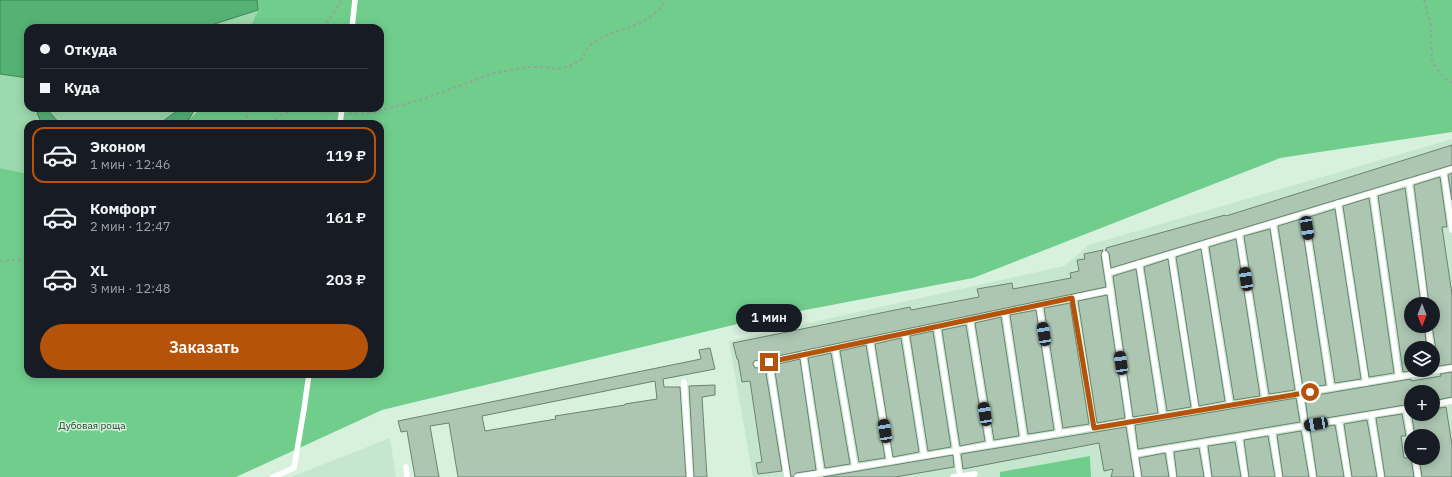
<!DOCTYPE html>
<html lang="ru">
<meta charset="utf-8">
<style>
:root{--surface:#171b24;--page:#242831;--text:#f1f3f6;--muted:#9ea1a6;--line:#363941;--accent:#b45309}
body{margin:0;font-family:"IBM Plex Sans",sans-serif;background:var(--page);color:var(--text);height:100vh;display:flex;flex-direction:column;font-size:15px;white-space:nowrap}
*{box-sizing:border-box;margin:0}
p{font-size:13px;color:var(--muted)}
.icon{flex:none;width:22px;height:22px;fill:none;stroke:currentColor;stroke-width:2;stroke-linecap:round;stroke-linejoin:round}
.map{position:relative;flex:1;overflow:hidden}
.side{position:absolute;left:24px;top:120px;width:360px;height:258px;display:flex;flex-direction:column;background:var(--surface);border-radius:12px;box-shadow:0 2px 10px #0003}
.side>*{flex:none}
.banner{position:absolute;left:24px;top:24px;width:360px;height:88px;border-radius:12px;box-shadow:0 2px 10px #0003;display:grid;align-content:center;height:88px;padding:0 16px;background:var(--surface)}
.needle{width:26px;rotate:180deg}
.tools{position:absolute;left:1404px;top:297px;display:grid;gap:8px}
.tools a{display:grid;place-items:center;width:36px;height:36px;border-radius:50%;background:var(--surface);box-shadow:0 2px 10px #0003;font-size:20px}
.end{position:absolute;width:18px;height:18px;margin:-9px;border:5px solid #b45309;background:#fff;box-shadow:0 0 0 2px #fff}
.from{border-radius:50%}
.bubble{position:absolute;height:28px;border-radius:14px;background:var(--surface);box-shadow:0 2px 10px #0003;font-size:13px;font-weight:600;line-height:28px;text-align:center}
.car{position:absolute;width:12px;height:24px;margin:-12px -6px;border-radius:5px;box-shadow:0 0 3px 1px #0007;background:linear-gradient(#222 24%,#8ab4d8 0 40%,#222 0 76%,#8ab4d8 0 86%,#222 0)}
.banner b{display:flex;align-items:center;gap:14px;height:38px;font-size:15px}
.banner b+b{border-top:1px solid var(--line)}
.banner i{width:10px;height:10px;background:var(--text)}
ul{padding:7px 0 0;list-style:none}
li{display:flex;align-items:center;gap:12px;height:56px;margin:0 8px 6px;padding:0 8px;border:2px solid transparent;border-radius:12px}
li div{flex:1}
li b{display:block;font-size:15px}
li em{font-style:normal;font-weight:600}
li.current{border-color:var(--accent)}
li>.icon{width:36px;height:36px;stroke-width:1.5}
.primary-button{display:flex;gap:8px;margin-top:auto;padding:8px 16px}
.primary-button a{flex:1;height:46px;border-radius:24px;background:var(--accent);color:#fff;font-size:16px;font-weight:600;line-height:46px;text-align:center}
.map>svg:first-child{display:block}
.built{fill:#c6e7ce;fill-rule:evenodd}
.green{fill:#9cd9ac}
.forest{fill:#70cd8c}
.water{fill:#55b274;stroke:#408457}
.building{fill:#acc6b2;stroke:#6b8370;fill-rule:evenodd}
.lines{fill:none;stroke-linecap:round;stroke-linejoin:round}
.path{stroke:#92a797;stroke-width:2;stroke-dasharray:3 3;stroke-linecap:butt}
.service{stroke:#fff;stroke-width:5.5}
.route{stroke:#b45309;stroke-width:5}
.labels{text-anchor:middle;stroke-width:3;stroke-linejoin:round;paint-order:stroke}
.park-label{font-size:10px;fill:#1e452a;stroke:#d7f1dd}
</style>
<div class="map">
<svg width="1452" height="477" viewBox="0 0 1452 477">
<rect width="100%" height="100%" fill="#d7f1dd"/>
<path class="built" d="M1452,139V477H1091L1090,456L1000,473V477H753L729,341L1064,266L1089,245ZM1411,304H1433V326H1411ZM1411,348H1433V370H1411ZM1411,392H1433V414H1411ZM1411,436H1433V458H1411Z
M390,438L396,477H291Z"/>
<path class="green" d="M258,10L250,28H202Z
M0,74L28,78V108H44L37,113L42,124H28V174L0,168Z
M46,108H181L159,124H60Z"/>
<path class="forest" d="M257,0H1452V132L1280,158L973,278L758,319L382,410L236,477H0V168L28,174V374H380V124H184L201,108H380V28H250L258,10Z
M1090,456L1091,477H1000V472Z"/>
<path class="water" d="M0,0H257L258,10L202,28H28V78L0,74Z
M44,108H46L60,124H42L37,113Z
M181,108H196L189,119L184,124H159Z"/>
<path class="building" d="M1452,145V165L1111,268L1109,253L1105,250H1107L1106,248L1225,215L1226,216Z
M1452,173V200L1448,175Z
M1440,177L1447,227H1442L1452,294V364L1439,366L1432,326L1433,304H1429L1414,185Z
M1405,188L1421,304H1411V326H1424L1427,348H1411V371L1403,372L1378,196Z
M1369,198L1394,373L1369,377L1343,206Z
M1335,209L1361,379L1335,383L1309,217Z
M1301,219L1326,385L1303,388L1278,226Z
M1270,229L1295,390L1269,394L1244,236Z
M1236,239L1260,396L1234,400L1209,247Z
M1201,249L1225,401L1199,406L1176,257Z
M1103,250L1101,255L1106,287L754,361L753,364L755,368L765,367L782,471L758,474L756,463L762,462L750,381L742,382L738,359H737L733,343L910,307L911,310L979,297L977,289L1012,283L1013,289L1071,278L1070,273L1079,271L1077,260L1085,259L1084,254Z
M1168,259L1191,407L1167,411L1144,267Z
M1136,269L1158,413L1133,417L1113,276Z
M1107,295L1125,418L1097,423L1078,301Z
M1070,303L1089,424L1063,428L1044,308Z
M1036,310L1054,430L1028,434L1010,315Z
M1001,317L1019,436L994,440L975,323Z
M966,325L985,441L960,446L942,330Z
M933,331L951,447L928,451L910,336Z
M901,338L919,452L893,457L875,344Z
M866,345L885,458L859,462L840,351Z
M710,348L715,369L663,379L664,387H680L686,477H458L449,423L430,426L439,477H415L407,431L401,432L398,421L701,359L699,350ZM655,381L657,399L625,404V405L555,416L556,419L485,431L482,416Z
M831,353L850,464L825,468L808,358Z
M800,359L816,470L796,473L793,477H791L774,365Z
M1452,372V397L1433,401V392H1411V404L1308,421L1305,397L1411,379V381L1441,376L1440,374Z
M715,385V395L702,397L707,477H694L689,386Z
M1296,398L1300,422L1138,449L1135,425Z
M1446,407L1452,445V477H1422L1419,458H1433V436H1415L1412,417L1433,414V409Z
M1402,414L1406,436H1401L1404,458H1411L1414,477H1385L1376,418Z
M1367,420L1377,477H1352L1344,424Z
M1335,425L1344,477H1317L1310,429Z
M1126,427L1134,477H1111L1113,469L1104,471L1099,443L963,469L961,454Z
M1301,431L1309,477H1283L1277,435Z
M1268,436L1275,477H1249L1244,440Z
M1235,442L1241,477H1212L1208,446Z
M1199,448L1204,477H1177L1174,452Z
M1165,453L1169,477H1142L1139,458Z
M953,455L954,467L895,477H823Z"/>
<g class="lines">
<path class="path" d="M1424,0L1431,26L1432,62L1444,78L1452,82
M323,28L342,0
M349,114L372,113L423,99L494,73L528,67H545L559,69L572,65L583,58C590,33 624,32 644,21C653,17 660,7 667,0
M244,124L250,108
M271,124L281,115L294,110L333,113
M0,261L28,259"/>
<path class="service" d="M352,28L355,0
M340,124L342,108
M1444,175L1452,230
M1409,182L1425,304
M1373,193L1399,377
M1338,203L1366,383
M1304,214L1331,388
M1273,223L1313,477
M1239,233L1265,399
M1204,244L1230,405
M1105,254L1138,477
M1171,254L1196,411
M1139,263L1163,416
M1108,273L1452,169
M1073,298L1094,428
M1039,305L1059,433
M1005,312L1024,439
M970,320L990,445
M1428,326L1431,348
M937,327L960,476
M905,333L924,456
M870,341L890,462
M835,348L855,467
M803,354L821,473
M769,362L787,477
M1433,363L1434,371
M757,364L1111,290
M684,382L690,477
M1433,405L1452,401
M1406,409L1411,438
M1371,415L1381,477
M1339,420L1348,477
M1272,431L1279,477
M1239,437L1245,477
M1203,443L1208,477
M1169,448L1173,477
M1135,454L1411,408
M1415,458L1418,477
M406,467L407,477
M273,477L294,468L304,409L309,374
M797,477L1452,368
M953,477L975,474"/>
</g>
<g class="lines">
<path class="route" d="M769,362L1072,298L1094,428L1310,392"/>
</g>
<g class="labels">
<g class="park-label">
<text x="92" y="429">Дубовая роща</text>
</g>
</g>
</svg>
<div class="tools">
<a><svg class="needle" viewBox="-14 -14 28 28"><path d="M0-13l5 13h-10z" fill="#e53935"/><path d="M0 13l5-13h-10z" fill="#9ea1a6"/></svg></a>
<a><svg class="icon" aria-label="layers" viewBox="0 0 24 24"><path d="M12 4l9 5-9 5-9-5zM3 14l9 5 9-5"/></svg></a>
<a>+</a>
<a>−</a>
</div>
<i class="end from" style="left:1310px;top:392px"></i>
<i class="end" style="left:769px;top:362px"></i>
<div class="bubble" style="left:736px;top:304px;width:66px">1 мин</div>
<i class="car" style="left:1307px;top:228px;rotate:171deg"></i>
<i class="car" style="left:1246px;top:279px;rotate:351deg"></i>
<i class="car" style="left:1044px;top:334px;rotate:351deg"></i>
<i class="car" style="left:1121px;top:363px;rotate:352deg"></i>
<i class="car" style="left:985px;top:414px;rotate:351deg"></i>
<i class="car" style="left:1316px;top:424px;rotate:260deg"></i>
<i class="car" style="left:885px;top:431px;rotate:351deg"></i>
<div class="banner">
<b><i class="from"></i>Откуда</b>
<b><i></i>Куда</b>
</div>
<section class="side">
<ul>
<li class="current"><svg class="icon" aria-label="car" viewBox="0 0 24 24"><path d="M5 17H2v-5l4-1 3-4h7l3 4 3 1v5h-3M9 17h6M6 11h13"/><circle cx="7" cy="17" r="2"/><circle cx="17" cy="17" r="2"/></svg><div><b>Эконом</b><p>1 мин · 12:46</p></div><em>119 ₽</em></li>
<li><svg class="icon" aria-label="car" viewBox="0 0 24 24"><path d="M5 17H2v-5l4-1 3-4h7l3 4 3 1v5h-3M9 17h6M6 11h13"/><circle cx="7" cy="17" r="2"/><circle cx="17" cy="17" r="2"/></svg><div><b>Комфорт</b><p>2 мин · 12:47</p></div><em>161 ₽</em></li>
<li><svg class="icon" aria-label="car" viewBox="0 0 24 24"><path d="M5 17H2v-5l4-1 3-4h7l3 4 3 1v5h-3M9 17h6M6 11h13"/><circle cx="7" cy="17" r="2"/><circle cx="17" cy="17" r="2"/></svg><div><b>XL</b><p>3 мин · 12:48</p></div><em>203 ₽</em></li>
</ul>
<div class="primary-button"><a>Заказать</a></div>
</section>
</div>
